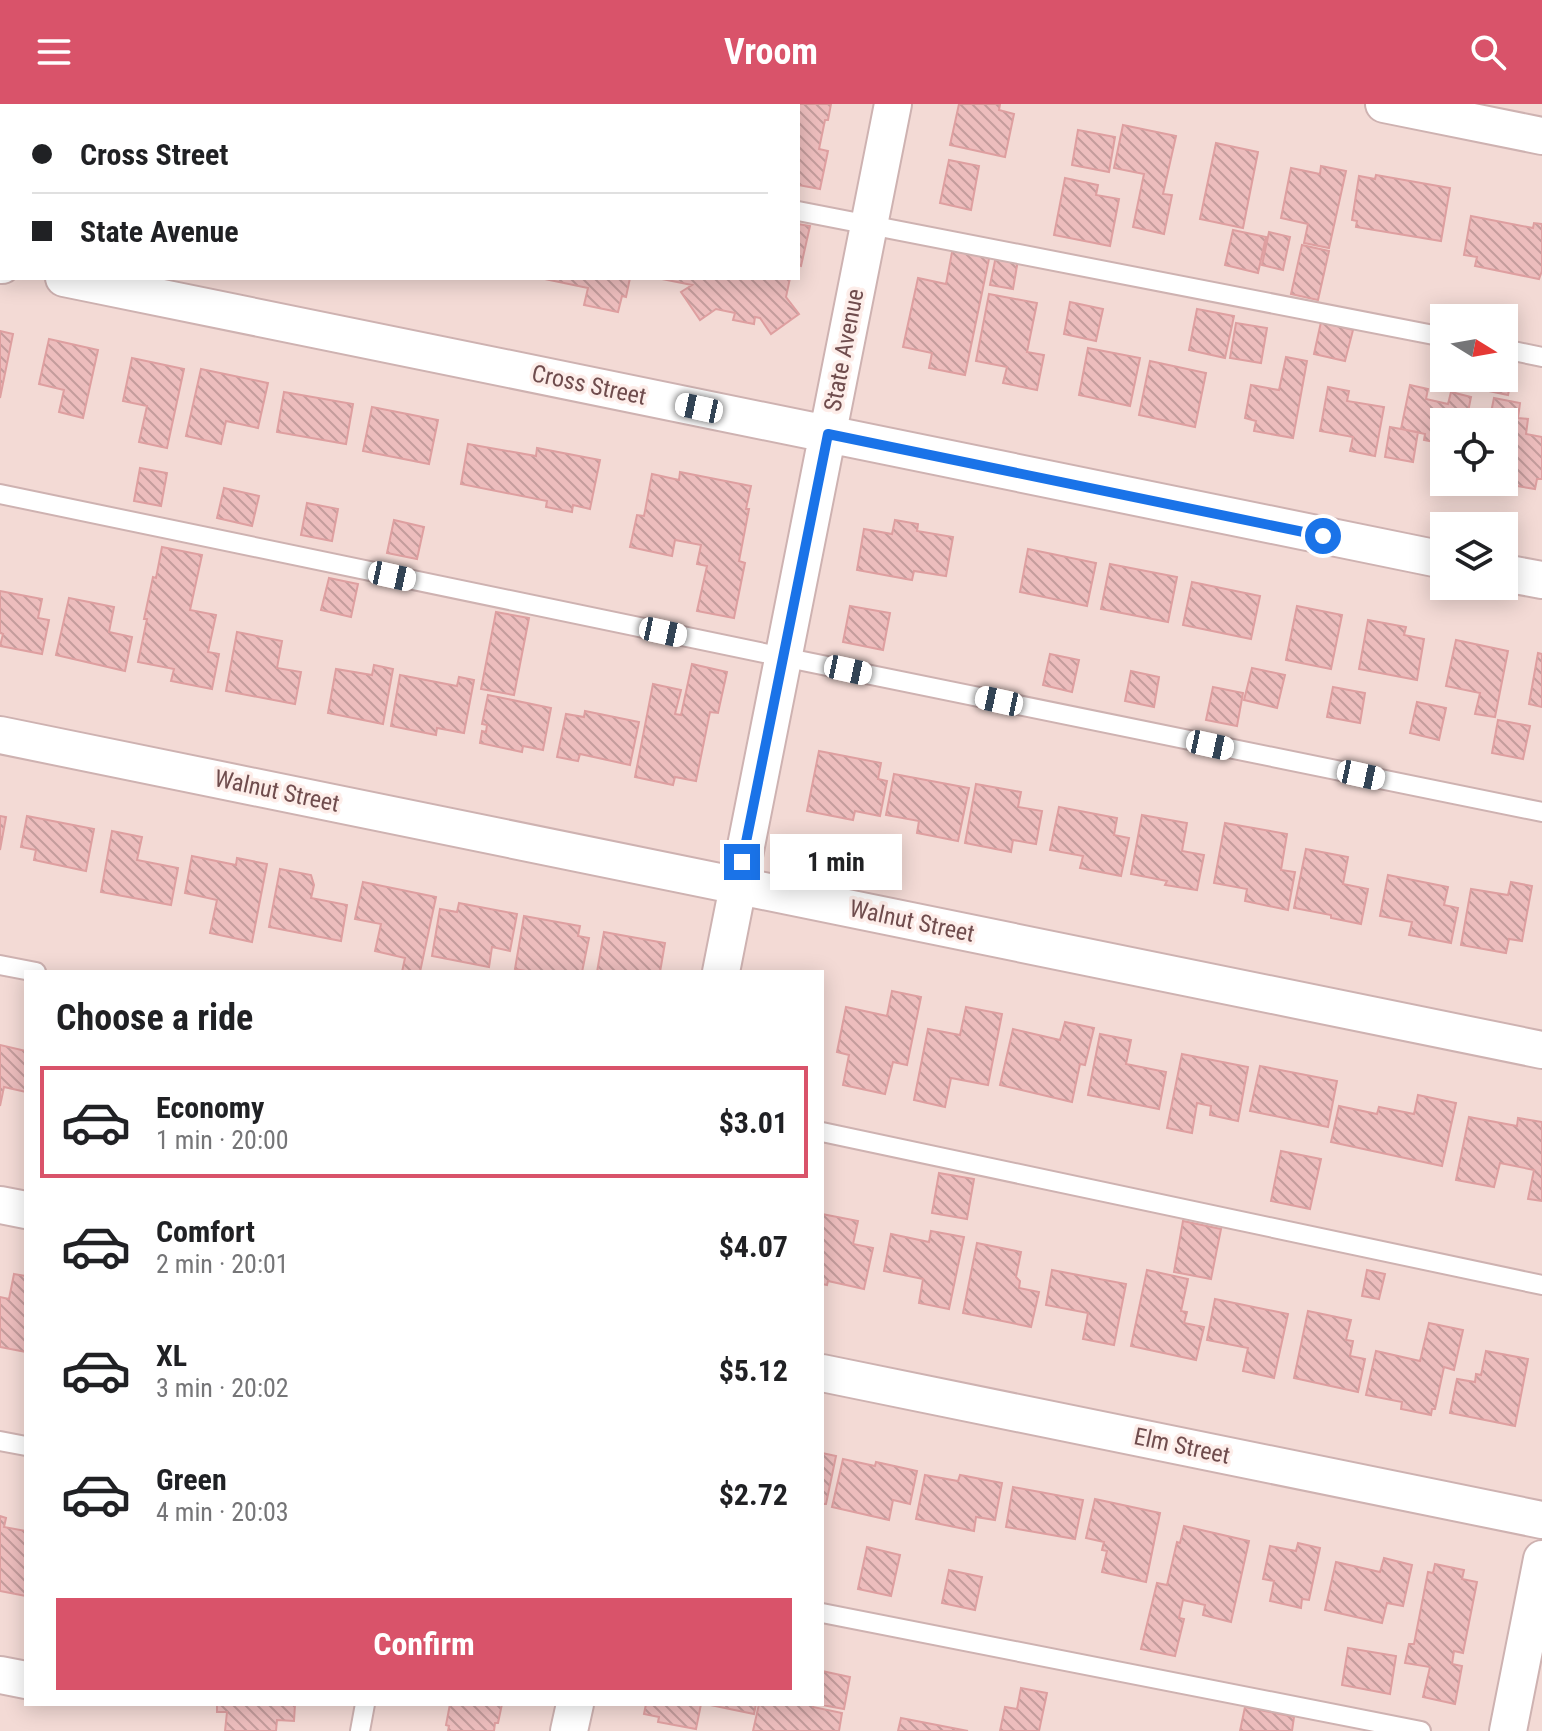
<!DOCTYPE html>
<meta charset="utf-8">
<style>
:root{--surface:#fff;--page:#f6f6f6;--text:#202124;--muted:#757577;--line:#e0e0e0;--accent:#d9536a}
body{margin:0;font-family:"Roboto Condensed",sans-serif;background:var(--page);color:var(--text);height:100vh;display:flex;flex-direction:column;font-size:30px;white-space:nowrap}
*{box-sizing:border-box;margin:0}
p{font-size:26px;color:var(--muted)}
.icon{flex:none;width:44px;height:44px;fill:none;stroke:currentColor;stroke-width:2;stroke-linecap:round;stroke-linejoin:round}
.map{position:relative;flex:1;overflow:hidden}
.sheet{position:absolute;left:24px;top:866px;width:800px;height:736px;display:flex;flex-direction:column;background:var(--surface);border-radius:0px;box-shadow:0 4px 20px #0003}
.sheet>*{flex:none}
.hud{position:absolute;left:0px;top:0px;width:800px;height:176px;box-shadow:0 4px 20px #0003;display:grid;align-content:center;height:176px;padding:0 32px;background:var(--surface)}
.needle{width:52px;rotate:101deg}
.buttons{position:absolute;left:1430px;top:200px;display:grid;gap:16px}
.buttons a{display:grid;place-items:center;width:88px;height:88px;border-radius:0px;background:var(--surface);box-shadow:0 4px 20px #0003;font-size:40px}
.end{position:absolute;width:36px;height:36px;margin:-18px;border:10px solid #1a73e8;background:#fff;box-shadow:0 0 0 4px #fff}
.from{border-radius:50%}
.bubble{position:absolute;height:56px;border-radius:0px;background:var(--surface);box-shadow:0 4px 20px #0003;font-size:26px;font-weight:700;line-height:56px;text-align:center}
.car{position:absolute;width:24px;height:48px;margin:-24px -12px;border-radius:10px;box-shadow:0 0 6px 2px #0007;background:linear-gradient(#fff 24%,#345 0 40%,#fff 0 76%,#345 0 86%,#fff 0)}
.hud b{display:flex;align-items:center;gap:28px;height:76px;font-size:30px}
.hud b+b{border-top:2px solid var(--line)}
.hud i{width:20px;height:20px;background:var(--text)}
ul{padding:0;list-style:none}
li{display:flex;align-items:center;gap:24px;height:112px;margin:0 16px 12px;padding:0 16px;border:4px solid transparent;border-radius:0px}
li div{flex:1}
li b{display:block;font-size:30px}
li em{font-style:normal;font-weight:700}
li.on{border-color:var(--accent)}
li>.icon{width:72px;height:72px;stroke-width:1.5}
h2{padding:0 32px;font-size:36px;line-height:96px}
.cta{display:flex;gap:16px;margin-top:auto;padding:16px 32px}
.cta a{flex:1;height:92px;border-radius:0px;background:var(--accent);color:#fff;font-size:32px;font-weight:700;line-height:92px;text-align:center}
header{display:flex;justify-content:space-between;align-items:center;height:104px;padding:0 32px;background:var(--accent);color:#fff;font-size:36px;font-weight:700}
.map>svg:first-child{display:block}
.residential{fill:#f3dad5;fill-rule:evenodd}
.building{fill:url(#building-back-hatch);stroke:#de9fa0;stroke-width:2}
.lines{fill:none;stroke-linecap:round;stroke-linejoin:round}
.service-casing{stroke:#ceb2b1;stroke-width:22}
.minor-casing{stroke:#ceb2b1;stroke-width:40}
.service{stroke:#fff;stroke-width:18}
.minor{stroke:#fff;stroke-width:36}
.route{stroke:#1a73e8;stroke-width:10}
.labels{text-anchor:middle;stroke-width:7;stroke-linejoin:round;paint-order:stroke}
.street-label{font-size:24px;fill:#6f4c4d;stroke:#fdede9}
</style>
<header><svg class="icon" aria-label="menu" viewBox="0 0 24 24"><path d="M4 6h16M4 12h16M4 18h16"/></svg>Vroom<svg class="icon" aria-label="search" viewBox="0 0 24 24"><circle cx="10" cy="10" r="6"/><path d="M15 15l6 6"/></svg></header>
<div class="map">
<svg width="1542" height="1627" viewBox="0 0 1542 1627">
<defs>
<pattern id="building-back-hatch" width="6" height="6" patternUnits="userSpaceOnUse" patternTransform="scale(2)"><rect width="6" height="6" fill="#edbdbd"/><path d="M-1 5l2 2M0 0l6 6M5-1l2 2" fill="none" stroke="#c49c9c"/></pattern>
</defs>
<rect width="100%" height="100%" fill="#fae8e3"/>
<path class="residential" d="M0,0H1542V1627H0ZM2,2H798V174H2ZM1444,214H1504V274H1444ZM1444,318H1504V378H1444ZM1444,422H1504V482H1444ZM26,868H822V1600H26Z"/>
<path class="building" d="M0,0H15V2H2V65H0Z
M161,0H194V2H161Z
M718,0H831L828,16H825L819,45L828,47L820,85L798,81V2H728Z
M959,0H1000L999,6L1014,10L1005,53L950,41Z
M1123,21L1176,32L1163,90L1172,91L1164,130L1133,123L1144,70L1114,64Z
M1078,26L1115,33L1109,68L1072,61Z
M1216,39L1258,48L1243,124L1200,115Z
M949,56L979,62L971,106L940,99Z
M1321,62L1346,67L1329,144L1304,139L1308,120L1281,114L1291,64L1320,70Z
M1376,71L1450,84L1441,137L1356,123L1357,117L1352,116L1359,72L1375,75Z
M1065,74L1098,81L1096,91L1119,95L1110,142L1054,131Z
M1471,112L1533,124L1534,119L1542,120V167L1539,175L1475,162L1477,153L1464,151Z
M798,120L810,122L801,162L798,161Z
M1233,126L1266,133L1258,169L1225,161Z
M1269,128L1290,133L1283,166L1262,161Z
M1302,141L1329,147L1318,196L1291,190Z
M953,143L990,150L965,271L929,264L932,249L903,243L918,174L946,180Z
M996,152L1018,156L1013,185L990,181Z
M540,174H630L626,193L622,192L618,208L584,201L588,184Z
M657,174H790L786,193L799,210L771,230L760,214L755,213L754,220L733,216L735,209L716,205L700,216L681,188L692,181Z
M989,190L1037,199L1027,248L1044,251L1037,286L1003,279L1007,263L976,257Z
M1070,198L1103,205L1096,237L1064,230Z
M1197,205L1234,212L1225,254L1189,246Z
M1321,218L1353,226L1345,257L1314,250Z
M1236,219L1267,224L1261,259L1230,254Z
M0,227L13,230L0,294Z
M49,235L98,246L83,314L59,308L64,286L39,280Z
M1088,244L1140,254L1130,302L1079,291Z
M1286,253L1307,257L1293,334L1254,327L1256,317L1245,314L1251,281L1279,286Z
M132,254L184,265L167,344L139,338L147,302L123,297Z
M1504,255L1515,257L1508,291L1479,285L1481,274H1504Z
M1150,257L1206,269L1195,323L1139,311Z
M201,265L268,279L258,324L226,317L221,340L186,332Z
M1410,281L1428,285L1426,295L1448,300L1451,288L1471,293L1466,318H1444V340L1424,336L1425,330L1401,325Z
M1328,283L1349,287L1347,297L1384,303L1375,352L1350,347L1353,333L1320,327Z
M284,288L353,300L346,340L277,328Z
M1494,294L1520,299L1518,314L1528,315L1526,330L1542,333V375H1537L1535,385L1511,381L1513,372L1504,370V318H1489Z
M372,303L438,316L429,360L363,347Z
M1390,323L1418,328L1413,358L1385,353Z
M468,340L536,352L537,344L600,356L590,405L573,401L572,408L546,403L547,397L461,380Z
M140,364L167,369L161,402L134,397Z
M680,368L751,382L746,405H749L739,457L745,459L734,514L697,507L707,462L697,460L701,441L675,436L672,452L630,443L637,411L644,412L652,370L679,376Z
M224,384L259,392L252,422L217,414Z
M307,399L338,405L332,437L301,431Z
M394,416L424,423L417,455L387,449Z
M895,416L918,420L917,427L953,433L946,472L914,467L912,476L857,466L864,425L892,430Z
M162,443L202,451L190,506L216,511L208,548L219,550L212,585L171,577L174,565L138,558L147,515H144L153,473L156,474Z
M1028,445L1096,459L1087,502L1020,488Z
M1110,460L1177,473L1168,518L1101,505Z
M329,474L358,480L351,513L321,506Z
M1192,478L1260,492L1251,535L1183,521Z
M0,487L42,495L38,514L49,516L42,550L0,542L3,530L0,529Z
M69,494L114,503L109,528L132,533L125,567L56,551Z
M850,502L890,509L883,546L843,538Z
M1297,502L1342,511L1331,565L1286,556Z
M496,508L529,514L514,591L481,585Z
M1368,516L1406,523L1404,531L1424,535L1417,576L1359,565Z
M237,528L282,537L277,564L301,568L295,600L226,587Z
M1456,536L1508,547L1495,613L1475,610L1480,589L1446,582Z
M1538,549L1542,550V603L1529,600Z
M1050,550L1079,556L1072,588L1043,581Z
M692,560L727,568L718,609L710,608L696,677L675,673L673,681L635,673L653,580L681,586L675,610L681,611Z
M374,561L393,565L383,620L328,609L336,565L372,571Z
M1252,564L1285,571L1277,604L1244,596Z
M1131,567L1159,573L1154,603L1125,597Z
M400,571L457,582L459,573L474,576L464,629L437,624L436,631L391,622Z
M1213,583L1243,589L1237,622L1206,616Z
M1333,583L1365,589L1360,619L1327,613Z
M488,591L551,604L543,646L523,642L522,648L480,639L482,627L486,628L487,621L482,620Z
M1417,598L1446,604L1439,636L1410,629Z
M585,607L639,618L630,661L580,650L578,657L557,653L566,610L584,613Z
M1498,616L1530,622L1523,655L1492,649Z
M819,647L881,659L878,675L887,677L880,712L855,707L853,716L807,707Z
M894,670L969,684L958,737L917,729L919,717L886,711Z
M976,680L1021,688L1018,703L1042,707L1036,740L1013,736L1011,748L965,739Z
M1059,703L1117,714L1114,731L1129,734L1121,772L1080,764L1083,752L1050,746Z
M1142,711L1187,719L1182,747L1204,751L1197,786L1165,781L1167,777L1131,770Z
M0,712L6,713L0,746Z
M27,712L94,725L86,767L34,756L36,746L21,743Z
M1225,719L1287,730L1281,766L1295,768L1288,806L1245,797L1247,785L1214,779Z
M112,727L142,733L137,756L178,764L171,801L101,788Z
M1306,745L1348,753L1343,780L1368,785L1361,820L1331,814V811L1294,804Z
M192,752L236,761L237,754L267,760L252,838L210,829L217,796L185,789Z
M280,765L311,771L314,781L311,794L347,801L341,837L269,823Z
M1388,771L1448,783L1444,801L1458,804L1451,839L1409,831L1412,818L1380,812Z
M363,778L436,793L420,868H402L405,854L375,847L381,820L355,815Z
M1511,778L1532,782L1522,837L1509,835L1506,849L1461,841L1471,785L1508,791Z
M459,799L517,810L510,847L492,843L489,863L432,852L440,805L457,808Z
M524,812L580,822L578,832L589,834L582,868H531L515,865Z
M604,828L665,839L660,868H597Z
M892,887L921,893L907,961L893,958L885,990L843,981L849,951L837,948L846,903L887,912Z
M966,903L1002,910L988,981L951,974L945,1003L914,996L928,925L960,931Z
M1065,918L1094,924L1085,961L1080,960L1072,998L1000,981L1013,925L1060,936Z
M1100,930L1131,936L1126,960L1166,968L1159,1005L1088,991Z
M0,941L26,947V988L4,983L0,1002Z
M1182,950L1248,963L1238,1017L1210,1011L1211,1002L1197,999L1192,1029L1167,1024Z
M1260,962L1337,977L1328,1023L1250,1007Z
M1418,991L1456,999L1442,1062L1331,1038L1339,1002L1377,1010L1379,1003L1414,1010Z
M1469,1013L1517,1022L1518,1014L1542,1018V1097L1528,1095L1534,1066L1500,1059L1494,1083L1456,1076Z
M1281,1047L1321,1055L1310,1105L1271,1097Z
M939,1069L974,1075L967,1115L932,1109Z
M822,1110L858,1117L853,1140L873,1144L864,1185L828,1177L827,1181L822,1180Z
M1183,1117L1221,1125L1211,1175L1174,1168Z
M931,1127L964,1133L949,1205L919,1199L923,1175L884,1167L891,1130L929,1138Z
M977,1139L1021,1148L1016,1173L1020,1177L1019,1184L1039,1188L1031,1223L963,1209Z
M1052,1166L1126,1180L1114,1241L1083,1235L1088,1209L1046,1201Z
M1147,1166L1188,1175L1181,1207L1187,1208L1184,1219L1204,1223L1196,1256L1131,1242Z
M1367,1166L1385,1170L1379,1195L1362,1192Z
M14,1170L26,1172V1248L0,1243V1193L9,1195Z
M1215,1195L1288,1210L1274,1274L1243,1267L1248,1244L1207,1236Z
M1308,1207L1351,1216L1346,1236L1353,1237L1350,1252L1365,1255L1358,1288L1294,1274Z
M1429,1219L1463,1226L1454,1266L1444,1263L1435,1305H1432L1431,1311L1401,1305L1402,1298L1366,1291L1376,1247L1420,1257Z
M1486,1247L1528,1255L1515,1322L1450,1309L1457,1275L1475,1278L1476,1270L1481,1271Z
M822,1349L836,1352L826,1400H822Z
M843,1355L875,1362L876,1358L917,1367L910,1400L893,1396L889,1416L832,1403Z
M925,1371L958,1377L960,1371L1002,1379L995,1416L976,1413L974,1427L916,1415Z
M1013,1383L1083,1396L1075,1435L1006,1423Z
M1095,1395L1160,1409L1146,1478L1102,1468L1107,1447L1102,1446L1104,1438L1086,1434Z
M0,1412L6,1414L4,1423L26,1427V1492L0,1487Z
M1184,1422L1249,1437L1231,1518L1203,1511L1205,1501L1183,1496L1179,1514L1184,1515L1175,1552L1141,1545L1157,1479L1167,1481L1177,1438L1180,1439Z
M1298,1439L1320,1444L1309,1496L1302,1495L1301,1504L1270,1497L1274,1477L1263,1475L1270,1442L1296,1447Z
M867,1443L900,1451L891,1492L858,1485Z
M1384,1454L1412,1461L1403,1502L1387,1499L1382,1519L1325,1506L1336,1458L1380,1468Z
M1435,1460L1464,1466L1462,1475L1477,1478L1463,1549L1454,1547L1452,1560L1462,1562L1455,1600L1423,1593L1430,1563L1405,1559L1409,1540H1414L1428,1468L1433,1469Z
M949,1466L982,1473L975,1506L942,1499Z
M1348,1544L1396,1552L1390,1590L1342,1581Z
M822,1567L850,1573L844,1605L817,1600H822Z
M1021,1584L1047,1589L1039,1627H1000L1005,1603L1017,1605Z
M217,1600H295L294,1617L277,1616L276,1627H225L227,1608H217Z
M450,1600H502L498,1619H495L494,1627H448L449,1622L446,1621Z
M646,1600H701L696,1625L658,1618L659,1613L644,1610Z
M710,1600H756L754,1610L710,1601Z
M759,1600H813V1603L842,1609L839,1627H753Z
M1245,1603L1294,1613L1292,1627H1240Z
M901,1614L968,1627H898Z"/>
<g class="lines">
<g class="service-casing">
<path id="service" d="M306,0L315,2
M798,107L1444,233
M1504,245L1542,253
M0,390L783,553L1542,708
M0,861L36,868
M822,1028L1542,1181
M0,1337L26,1342
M822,1509L1421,1627
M360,1627L365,1600"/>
</g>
<g class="minor-casing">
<path id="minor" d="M1384,0L1542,32
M0,161H2
M64,174L1444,456
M1504,469L1542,476
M0,631L1542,946
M721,868L893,0
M0,1101L26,1106
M822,1269L1542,1416
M0,1571L26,1576
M569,1627L575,1600
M1508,1627L1542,1455"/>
</g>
<use href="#service" class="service"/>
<use href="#minor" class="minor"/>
</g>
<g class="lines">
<path class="route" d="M742,758L828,330L1323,432"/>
</g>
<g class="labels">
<g class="street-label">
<text transform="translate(844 246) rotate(-79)" y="8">State Avenue</text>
<text transform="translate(589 281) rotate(12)" y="8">Cross Street</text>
<text transform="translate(277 687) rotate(12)" y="8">Walnut Street</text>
<text transform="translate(912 817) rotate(12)" y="8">Walnut Street</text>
<text transform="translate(1182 1342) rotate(12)" y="8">Elm Street</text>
</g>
</g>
</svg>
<div class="buttons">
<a><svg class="needle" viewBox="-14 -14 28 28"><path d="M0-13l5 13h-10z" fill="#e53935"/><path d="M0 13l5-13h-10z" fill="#757577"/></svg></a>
<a><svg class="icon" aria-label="locate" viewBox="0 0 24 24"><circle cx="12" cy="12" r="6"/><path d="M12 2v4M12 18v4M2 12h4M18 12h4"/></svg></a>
<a><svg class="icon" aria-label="layers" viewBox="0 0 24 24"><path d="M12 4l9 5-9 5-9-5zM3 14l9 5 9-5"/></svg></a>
</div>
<i class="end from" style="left:1323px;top:432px"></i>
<i class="end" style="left:742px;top:758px"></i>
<div class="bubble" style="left:770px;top:730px;width:132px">1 min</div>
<i class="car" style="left:699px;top:304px;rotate:282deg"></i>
<i class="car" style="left:392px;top:472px;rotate:102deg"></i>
<i class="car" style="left:663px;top:528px;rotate:102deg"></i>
<i class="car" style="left:848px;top:566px;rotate:102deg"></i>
<i class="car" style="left:999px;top:597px;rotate:282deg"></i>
<i class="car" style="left:1210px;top:641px;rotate:102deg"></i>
<i class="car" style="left:1361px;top:671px;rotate:102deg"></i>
<div class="hud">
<b><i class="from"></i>Cross Street</b>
<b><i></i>State Avenue</b>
</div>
<section class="sheet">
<h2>Choose a ride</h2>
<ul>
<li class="on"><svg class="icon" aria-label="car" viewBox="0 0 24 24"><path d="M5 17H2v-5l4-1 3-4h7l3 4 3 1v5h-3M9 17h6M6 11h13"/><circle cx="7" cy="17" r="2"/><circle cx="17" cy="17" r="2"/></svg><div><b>Economy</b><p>1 min · 20:00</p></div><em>$3.01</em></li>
<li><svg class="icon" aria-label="car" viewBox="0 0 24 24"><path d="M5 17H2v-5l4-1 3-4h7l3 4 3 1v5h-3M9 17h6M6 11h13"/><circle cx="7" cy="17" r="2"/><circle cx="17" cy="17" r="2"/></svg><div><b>Comfort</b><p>2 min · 20:01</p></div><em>$4.07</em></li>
<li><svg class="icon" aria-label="car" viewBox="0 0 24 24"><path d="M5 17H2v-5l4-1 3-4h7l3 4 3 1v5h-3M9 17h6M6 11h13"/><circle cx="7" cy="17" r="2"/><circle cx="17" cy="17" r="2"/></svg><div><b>XL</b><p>3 min · 20:02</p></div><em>$5.12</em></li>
<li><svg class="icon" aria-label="car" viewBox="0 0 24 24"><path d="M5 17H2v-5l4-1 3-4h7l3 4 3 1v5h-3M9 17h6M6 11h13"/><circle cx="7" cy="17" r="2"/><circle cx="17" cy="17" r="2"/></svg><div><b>Green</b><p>4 min · 20:03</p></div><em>$2.72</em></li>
</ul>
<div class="cta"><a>Confirm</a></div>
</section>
</div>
